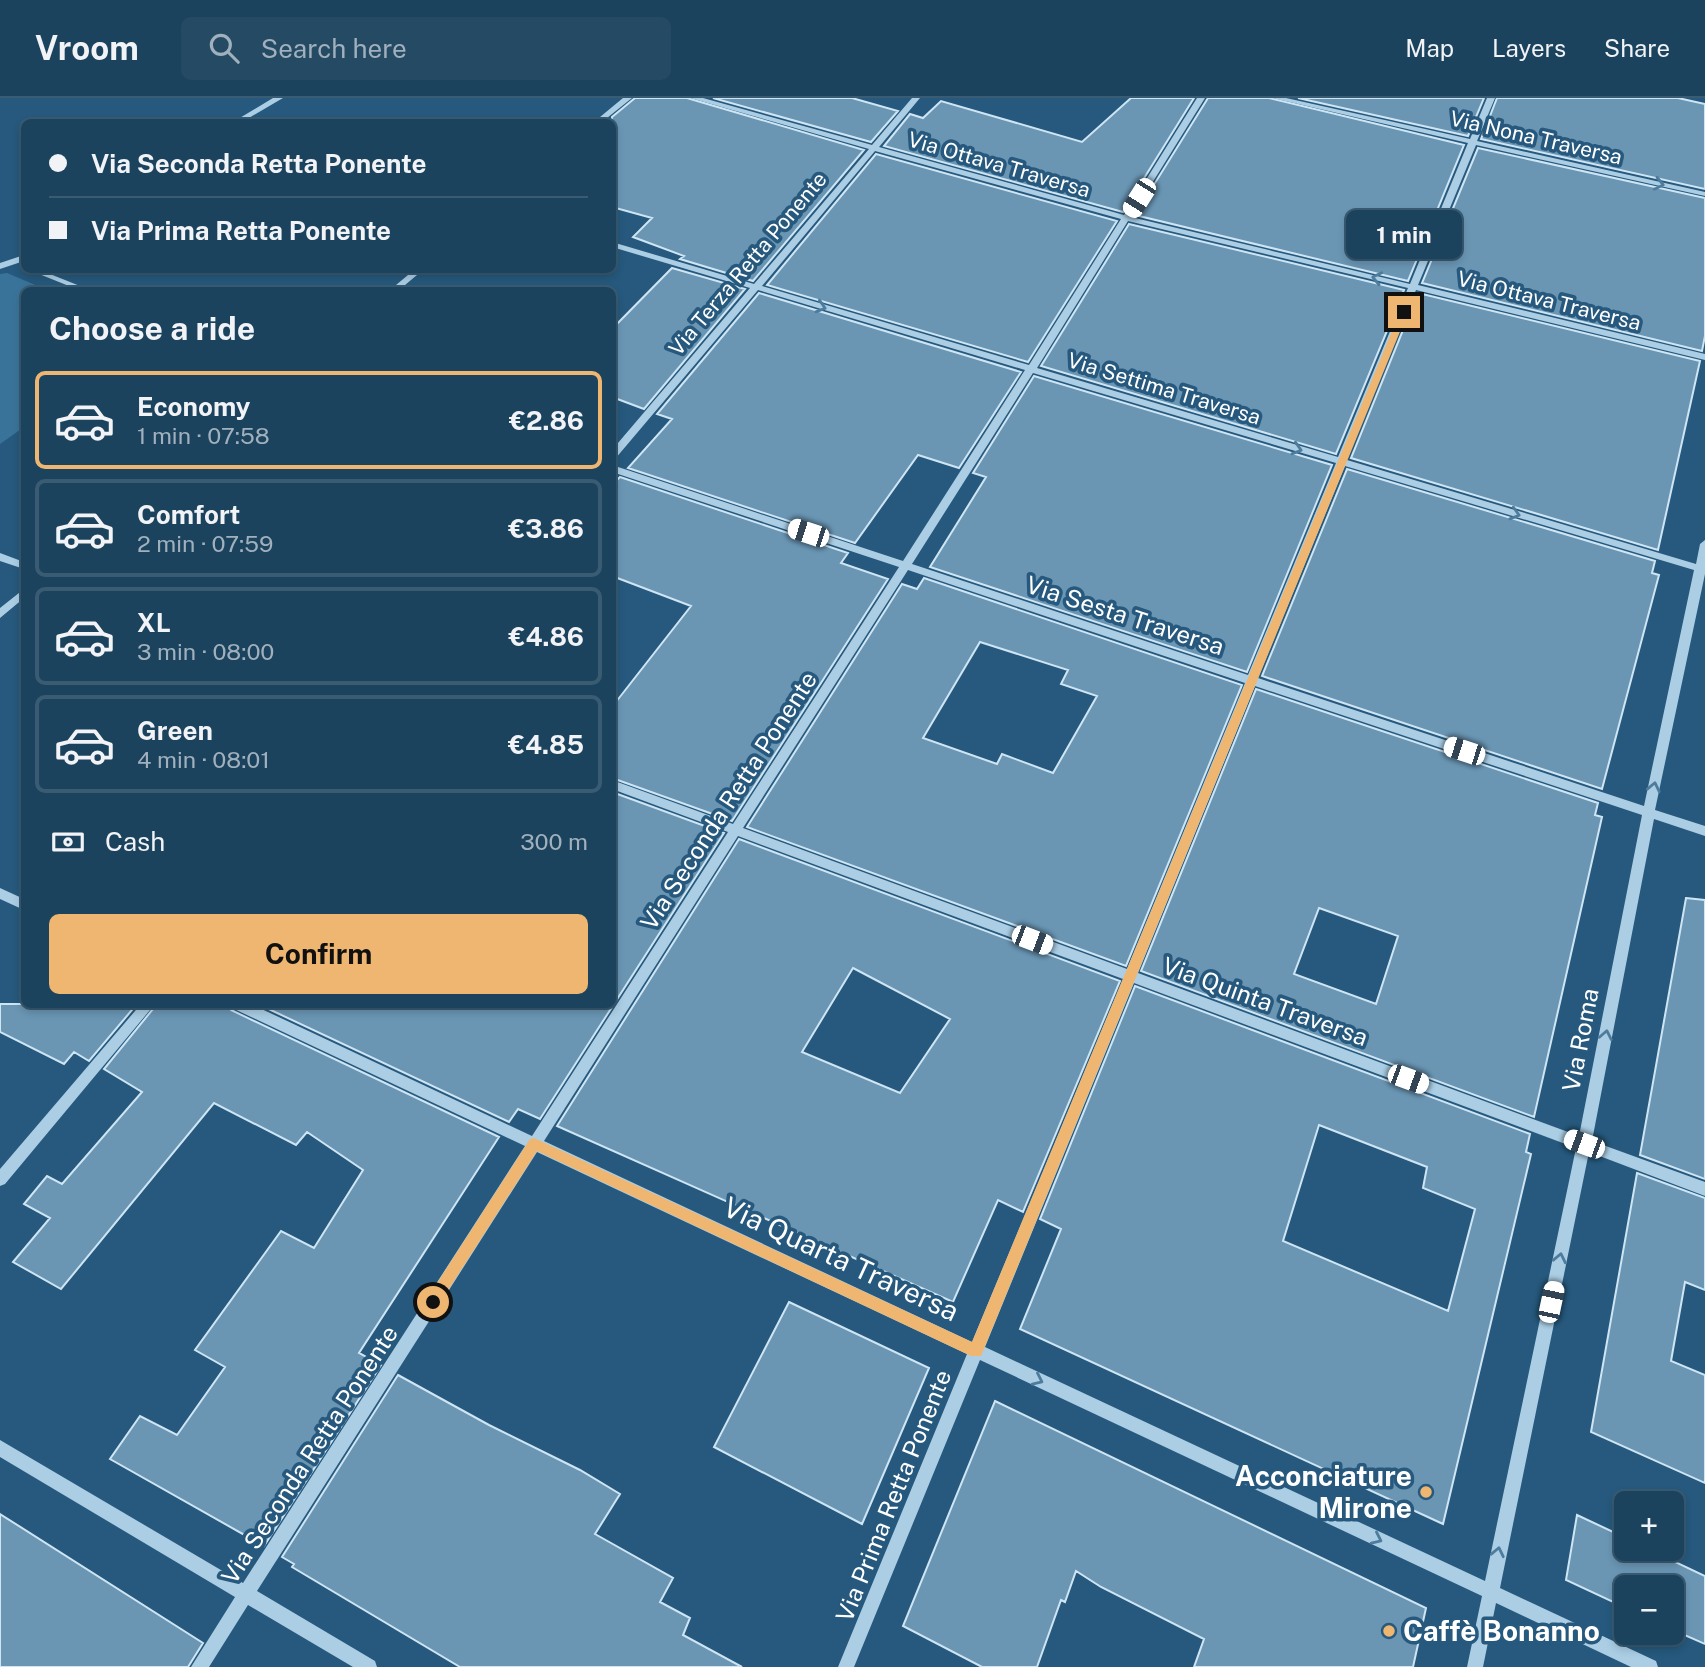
<!DOCTYPE html>
<meta charset="utf-8">
<style>
:root{--surface:#1c435e;--page:#254a64;--text:#f1f3f6;--muted:#a0b0bc;--line:#3a5c73;--accent:#eeb670}
body{margin:0;font-family:"Public Sans",sans-serif;background:var(--page);color:var(--text);height:100vh;display:flex;flex-direction:column;font-size:26px;white-space:nowrap}
*{box-sizing:border-box;margin:0}
p{font-size:23px;color:var(--muted)}
.icon{flex:none;width:38px;height:38px;fill:none;stroke:currentColor;stroke-width:2;stroke-linecap:round;stroke-linejoin:round}
.map{position:relative;flex:1;overflow:hidden}
.details{position:absolute;left:21px;top:189px;width:595px;height:721px;display:flex;flex-direction:column;background:var(--surface);border-radius:10px;box-shadow:0 4px 10px #0003,0 0 0 2px var(--line)}
.details>*{flex:none}
.banner{position:absolute;left:21px;top:21px;width:595px;height:154px;border-radius:10px;box-shadow:0 4px 10px #0003,0 0 0 2px var(--line);display:grid;align-content:center;height:154px;padding:0 28px;background:var(--surface)}
.tools{position:absolute;left:1614px;top:1393px;display:grid;gap:14px}
.tools a{display:grid;place-items:center;width:70px;height:70px;border-radius:10px;background:var(--surface);box-shadow:0 4px 10px #0003,0 0 0 2px var(--line);font-size:35px}
.end{position:absolute;width:32px;height:32px;margin:-16px;border:9px solid #eeb670;background:#111;box-shadow:0 0 0 4px #111}
.from{border-radius:50%}
.bubble{position:absolute;height:49px;border-radius:10px;background:var(--surface);box-shadow:0 4px 10px #0003,0 0 0 2px var(--line);font-size:23px;font-weight:700;line-height:49px;text-align:center}
.car{position:absolute;width:21px;height:42px;margin:-21px -10px;border-radius:9px;box-shadow:0 0 5px 2px #0007;background:linear-gradient(#fff 24%,#345 0 40%,#fff 0 76%,#345 0 86%,#fff 0)}
.banner b{display:flex;align-items:center;gap:24px;height:66px;font-size:26px}
.banner b+b{border-top:2px solid var(--line)}
.banner i{width:18px;height:18px;background:var(--text)}
ul{padding:0;list-style:none}
li{display:flex;align-items:center;gap:21px;height:98px;margin:0 14px 10px;padding:0 14px;border:4px solid var(--line);border-radius:10px}
li div{flex:1}
li b{display:block;font-size:26px}
li em{font-style:normal;font-weight:700}
li.selected{border-color:var(--accent)}
li>.icon{width:63px;height:63px;stroke-width:1.5}
h2{padding:0 28px;font-size:32px;line-height:84px}
.pay{display:flex;align-items:center;gap:18px;height:77px;padding:0 28px;font-size:26px}
.pay p{margin-inline-start:auto}
.primary-button{display:flex;gap:14px;margin-top:auto;padding:14px 28px}
.primary-button a{flex:1;height:80px;border-radius:10px;background:var(--accent);color:#111;font-size:28px;font-weight:700;line-height:80px;text-align:center}
header{display:flex;align-items:center;gap:42px;box-sizing:border-box;height:98px;padding:0 35px;background:var(--surface);border-bottom:2px solid var(--line)}
header strong{font-size:33px}
nav{display:flex;gap:38px;margin-inline-start:auto;font-size:24px}
.search{width:490px;height:63px;background:var(--page);display:flex;align-items:center;gap:18px;box-sizing:border-box;padding:0 24px;border-radius:10px;color:var(--muted);font-size:26px}
.map>svg:first-child{display:block}
.green{fill:#3a739a}
.building{fill:#6a96b4;stroke:#cee5f4;stroke-width:2;fill-rule:evenodd}
.lines{fill:none;stroke-linecap:round;stroke-linejoin:round}
.minor{fill:#abcee5;fill-rule:evenodd}
.oneway{stroke:#4e7c9c}
.route{fill:#eeb670}
.poi-dot{fill:#eeb670;stroke:#26597d;stroke-width:2.5}
.labels{text-anchor:middle;stroke-width:7;stroke-linejoin:round;paint-order:stroke}
.far-street-label{font-size:21px;fill:#fff;stroke:#26597d}
.street-label{font-size:24px;fill:#fff;stroke:#26597d}
.near-street-label{font-size:28px;fill:#fff;stroke:#26597d}
.near-poi-label{font-size:28px;font-weight:bold;fill:#fff;stroke:#26597d;text-anchor:end}
</style>
<header>
<strong>Vroom</strong>
<div class="search"><svg class="icon" aria-label="search" viewBox="0 0 24 24"><circle cx="10" cy="10" r="6"/><path d="M15 15l6 6"/></svg>Search here</div>
<nav><a>Map</a><a>Layers</a><a>Share</a></nav>
</header>
<div class="map">
<svg width="1705" height="1569" viewBox="0 0 1705 1569">
<rect width="100%" height="100%" fill="#26597d"/>
<path class="green" d="M7,175L47,192H24V329L0,346V176Z"/>
<path class="building" d="M635,0H687L864,52L753,183L680,161L684,158L633,139L652,120L612,109V19Z
M713,0H852L898,13L871,44Z
M1131,0H1194L1123,114L884,48L910,16L923,20L941,3L1082,44Z
M1208,0H1269L1464,47L1408,183L1135,117Z
M1298,0H1484L1468,38Z
M1497,0H1678L1705,6V91L1481,41Z
M1478,50L1705,100V238L1702,253L1422,185Z
M876,56L1117,123L1028,264L767,187Z
M1129,126L1404,192L1336,356L1041,268Z
M672,170L745,191L644,311L612,299V231Z
M759,195L1021,274L959,370L918,357L855,445L628,370L672,321L657,316Z
M1418,195L1700,263L1658,452L1351,360Z
M1034,278L1332,367L1247,574L930,469L986,379L973,375Z
M1347,371L1655,463L1652,475L1659,477L1602,691L1262,578Z
M620,379L848,455L841,465L888,481L732,723L612,680V609L691,508L612,478V387Z
M924,480L1242,587L1126,868L747,729L902,486L917,491ZM980,544L1068,572L1061,586L1097,598L1053,675L1002,656L997,666L923,640Z
M1256,591L1598,705L1595,717L1602,719L1534,1019L1141,873ZM1319,810L1398,838L1376,906L1294,876Z
M612,694L724,735L540,1021L518,1011L509,1024L258,906H612Z
M739,741L1120,883L1023,1114L998,1102L953,1204L557,1028ZM853,870L950,921L900,995L802,954Z
M1686,800L1705,802V1081L1640,1057Z
M1135,888L1530,1036L1526,1054L1531,1056L1443,1426L1020,1231L1061,1131L1040,1121ZM1319,1027L1427,1069L1423,1090L1475,1111L1448,1213L1283,1143Z
M0,906H137L89,963L74,954L64,966L0,934Z
M157,906H228L231,912L499,1039L359,1255L381,1267L264,1448L110,1361L140,1318L177,1337L225,1269L195,1252L281,1133L314,1150L363,1072L307,1034L296,1047L214,1005L61,1191L13,1164L50,1120L24,1106L47,1078L62,1086L142,994L104,971Z
M1637,1075L1705,1100V1192L1685,1184L1671,1263L1705,1277V1385L1591,1334Z
M789,1204L929,1270L862,1426L714,1349Z
M398,1277L489,1327L580,1372L620,1396L595,1436L673,1480L660,1504L690,1520L683,1537L742,1569H460L292,1469L294,1466L282,1459Z
M995,1303L1426,1510L1413,1569H1194L1204,1541L1101,1489L1076,1473L1065,1504L1061,1502L1037,1569H982L903,1528Z
M0,1416L203,1545L188,1569H0Z
M1577,1417L1626,1440V1451H1648L1705,1478V1546L1671,1531V1489H1626V1510L1566,1482Z"/>
<g class="lines">
<path class="minor" d="M273,0H283L242,24H233Z
M623,0H632L602,24H594Z
M690,0H703L872,47L912,0H920L879,49L1124,117L1197,0H1205L1131,119L1410,186L1468,45L1272,0H1286L1470,41L1487,0H1495L1477,43L1705,94V98L1476,47L1418,187L1705,256V262L1416,192L1347,362L1696,466L1700,446L1705,442V476L1655,712L1705,728V738L1654,721L1592,1043L1705,1084V1098L1589,1054L1500,1490L1656,1563L1658,1569H1631L1496,1505L1483,1569H1467L1482,1498L980,1262L854,1569H838L967,1256L537,1054L257,1493L375,1563L377,1569H353L248,1507L209,1569H191L235,1499L0,1359V1342L243,1485L525,1048L232,910L231,906H251L532,1038L728,734L612,691V682L733,726L899,469L612,374V367L903,463L1025,272L758,192L615,361L612,362V352L750,190L612,149V144L754,186L869,51ZM875,53L1121,121L1029,267L762,188ZM1128,123L1408,190L1338,359L1037,270ZM1033,275L1336,365L1248,577L912,466ZM1345,368L1694,472L1644,708L1258,580ZM908,472L1245,585L1127,871L743,730ZM1255,588L1642,717L1579,1038L1138,875ZM738,738L1123,881L972,1244L544,1043ZM1134,885L1576,1050L1485,1483L985,1249Z
M24,157V163L0,171V165Z
M29,172H40L90,192H79Z
M414,172H423L399,192H390Z
M0,455L24,464V471L0,463Z
M24,491V500L0,520V510Z
M0,790L24,801V812L0,801Z
M141,906H155L5,1086L0,1088V1071Z"/>
</g>
<defs><path id="oneway-chevron" d="M-2-3.5L2.5 0L-2 3.5" fill="none" stroke-width="1.6" stroke-linecap="round" stroke-linejoin="round" transform="scale(1.75)"/></defs>
<g class="oneway">
<use href="#oneway-chevron" transform="translate(1659 86) rotate(13)"/>
<use href="#oneway-chevron" transform="translate(1377 180) rotate(-167)"/>
<use href="#oneway-chevron" transform="translate(821 209) rotate(17)"/>
<use href="#oneway-chevron" transform="translate(1297 351) rotate(17)"/>
<use href="#oneway-chevron" transform="translate(1515 416) rotate(16)"/>
<use href="#oneway-chevron" transform="translate(1654 689) rotate(-78)"/>
<use href="#oneway-chevron" transform="translate(1606 937) rotate(-79)"/>
<use href="#oneway-chevron" transform="translate(1560 1160) rotate(-78)"/>
<use href="#oneway-chevron" transform="translate(1038 1282) rotate(25)"/>
<use href="#oneway-chevron" transform="translate(1377 1441) rotate(25)"/>
<use href="#oneway-chevron" transform="translate(1498 1454) rotate(-78)"/>
</g>
<path class="route" d="M1404,211L1408,214L981,1258H971L537,1053L438,1208H428V1199L530,1041L534,1040L972,1244L1400,214Z"/>
<g class="poi-dot">
<circle cx="1426" cy="1394" r="7"/>
<circle cx="1389" cy="1533" r="7"/>
</g>
<g class="labels">
<g class="far-street-label">
<text transform="translate(1536 40) rotate(13)" y="7">Via Nona Traversa</text>
<text transform="translate(999 67) rotate(16)" y="7">Via Ottava Traversa</text>
<text transform="translate(748 166) rotate(-50)" y="7">Via Terza Retta Ponente</text>
<text transform="translate(1549 203) rotate(14)" y="7">Via Ottava Traversa</text>
<text transform="translate(1164 291) rotate(17)" y="7">Via Settima Traversa</text>
</g>
<g class="street-label">
<text transform="translate(1125 518) rotate(18)" y="8">Via Sesta Traversa</text>
<text transform="translate(729 703) rotate(-57)" y="8">Via Seconda Retta Ponente</text>
<text transform="translate(1265 904) rotate(20)" y="8">Via Quinta Traversa</text>
<text transform="translate(1581 942) rotate(-79)" y="8">Via Roma</text>
<text transform="translate(310 1357) rotate(-57)" y="8">Via Seconda Retta Ponente</text>
<text transform="translate(894 1398) rotate(-68)" y="8">Via Prima Retta Ponente</text>
</g>
<g class="near-street-label">
<text transform="translate(841 1161) rotate(25)" y="10">Via Quarta Traversa</text>
</g>
<g class="near-poi-label">
<text x="1412" y="1388">Acconciature<tspan x="1412" dy="32">Mirone</tspan></text>
<text x="1403" y="1543" text-anchor="start">Caffè Bonanno</text>
</g>
</g>
</svg>
<div class="tools">
<a>+</a>
<a>−</a>
</div>
<i class="end from" style="left:433px;top:1204px"></i>
<i class="end" style="left:1404px;top:214px"></i>
<div class="bubble" style="left:1346px;top:112px;width:116px">1 min</div>
<i class="car" style="left:1139px;top:100px;rotate:212deg"></i>
<i class="car" style="left:808px;top:435px;rotate:288deg"></i>
<i class="car" style="left:1464px;top:653px;rotate:288deg"></i>
<i class="car" style="left:1032px;top:842px;rotate:111deg"></i>
<i class="car" style="left:1408px;top:981px;rotate:110deg"></i>
<i class="car" style="left:1584px;top:1046px;rotate:290deg"></i>
<i class="car" style="left:1551px;top:1204px;rotate:12deg"></i>
<div class="banner">
<b><i class="from"></i>Via Seconda Retta Ponente</b>
<b><i></i>Via Prima Retta Ponente</b>
</div>
<section class="details">
<h2>Choose a ride</h2>
<ul>
<li class="selected"><svg class="icon" aria-label="car" viewBox="0 0 24 24"><path d="M5 17H2v-5l4-1 3-4h7l3 4 3 1v5h-3M9 17h6M6 11h13"/><circle cx="7" cy="17" r="2"/><circle cx="17" cy="17" r="2"/></svg><div><b>Economy</b><p>1 min · 07:58</p></div><em>€2.86</em></li>
<li><svg class="icon" aria-label="car" viewBox="0 0 24 24"><path d="M5 17H2v-5l4-1 3-4h7l3 4 3 1v5h-3M9 17h6M6 11h13"/><circle cx="7" cy="17" r="2"/><circle cx="17" cy="17" r="2"/></svg><div><b>Comfort</b><p>2 min · 07:59</p></div><em>€3.86</em></li>
<li><svg class="icon" aria-label="car" viewBox="0 0 24 24"><path d="M5 17H2v-5l4-1 3-4h7l3 4 3 1v5h-3M9 17h6M6 11h13"/><circle cx="7" cy="17" r="2"/><circle cx="17" cy="17" r="2"/></svg><div><b>XL</b><p>3 min · 08:00</p></div><em>€4.86</em></li>
<li><svg class="icon" aria-label="car" viewBox="0 0 24 24"><path d="M5 17H2v-5l4-1 3-4h7l3 4 3 1v5h-3M9 17h6M6 11h13"/><circle cx="7" cy="17" r="2"/><circle cx="17" cy="17" r="2"/></svg><div><b>Green</b><p>4 min · 08:01</p></div><em>€4.85</em></li>
</ul>
<div class="pay"><svg class="icon" aria-label="cash" viewBox="0 0 24 24"><path d="M3 7h18v10H3z"/><circle cx="12" cy="12" r="2"/></svg>Cash<p>300 m</p></div>
<div class="primary-button"><a>Confirm</a></div>
</section>
</div>
